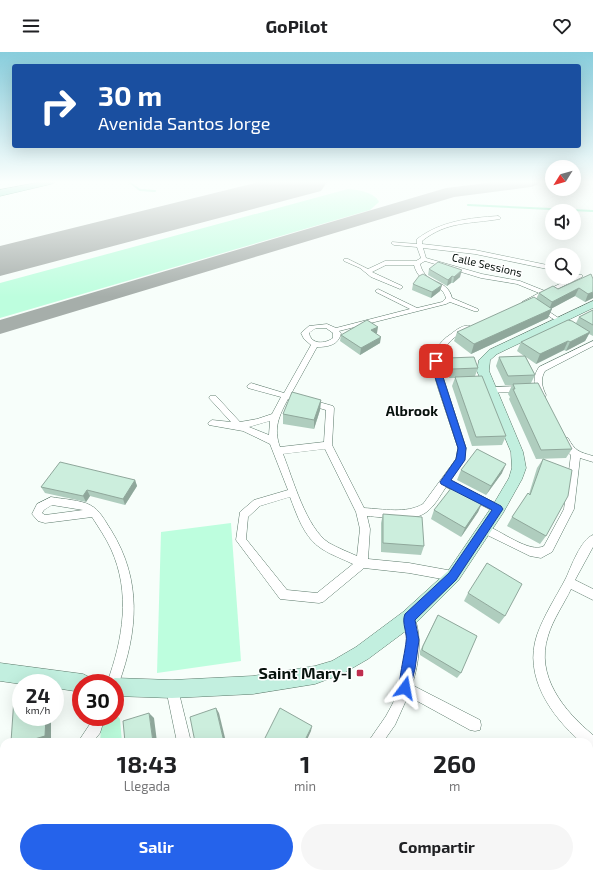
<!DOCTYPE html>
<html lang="es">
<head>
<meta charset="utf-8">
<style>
  :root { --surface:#fff; --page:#f6f6f6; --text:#202124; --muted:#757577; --accent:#2563eb }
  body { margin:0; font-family:"Exo 2",sans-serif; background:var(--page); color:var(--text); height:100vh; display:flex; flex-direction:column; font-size:15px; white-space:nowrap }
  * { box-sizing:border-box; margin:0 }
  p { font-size:13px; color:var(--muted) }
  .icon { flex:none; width:22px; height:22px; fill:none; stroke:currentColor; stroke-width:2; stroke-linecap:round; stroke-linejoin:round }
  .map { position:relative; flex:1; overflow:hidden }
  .sheet { position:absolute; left:0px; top:686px; width:593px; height:140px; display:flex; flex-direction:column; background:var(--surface); border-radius:12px 12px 0 0; box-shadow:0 4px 16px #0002 }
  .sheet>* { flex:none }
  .hud { position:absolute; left:12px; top:12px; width:569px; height:84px; border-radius:4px; box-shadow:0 4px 16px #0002; background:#1a4fa0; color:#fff; overflow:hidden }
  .needle { width:26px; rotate:233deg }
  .buttons { position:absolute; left:545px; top:108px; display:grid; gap:8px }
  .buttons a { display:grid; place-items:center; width:36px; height:36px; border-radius:50%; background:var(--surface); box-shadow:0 4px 16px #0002; font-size:20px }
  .speed { position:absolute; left:12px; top:622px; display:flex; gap:8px; font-size:20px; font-weight:700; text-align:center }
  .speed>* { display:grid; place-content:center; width:52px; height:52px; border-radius:50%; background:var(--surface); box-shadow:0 4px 16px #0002; line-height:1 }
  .speed small { font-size:10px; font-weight:400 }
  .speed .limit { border:6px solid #d22; background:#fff; color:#111 }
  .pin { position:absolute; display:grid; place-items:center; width:34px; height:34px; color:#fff; margin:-17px; border-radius:8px; box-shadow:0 2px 6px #0006 }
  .me { position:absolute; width:44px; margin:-22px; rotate:13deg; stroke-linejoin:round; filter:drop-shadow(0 0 3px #0008) }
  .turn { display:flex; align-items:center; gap:14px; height:84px; padding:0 20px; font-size:18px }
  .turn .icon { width:52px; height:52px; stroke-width:2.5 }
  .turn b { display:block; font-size:28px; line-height:34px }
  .eta { display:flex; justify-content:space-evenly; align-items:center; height:68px; text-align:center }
  .eta b { font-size:24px; font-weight:700; line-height:28px }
  .action { display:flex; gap:8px; margin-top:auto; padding:8px 20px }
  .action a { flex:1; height:46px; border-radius:24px; background:var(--accent); color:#fff; font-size:16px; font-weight:700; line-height:46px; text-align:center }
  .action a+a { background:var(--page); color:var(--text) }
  header { display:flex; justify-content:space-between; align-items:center; height:52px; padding:0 20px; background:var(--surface); font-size:18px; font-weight:700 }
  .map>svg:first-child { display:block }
</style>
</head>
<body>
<header><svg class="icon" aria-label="menu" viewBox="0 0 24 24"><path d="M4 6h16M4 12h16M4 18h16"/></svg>GoPilot<svg class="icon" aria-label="heart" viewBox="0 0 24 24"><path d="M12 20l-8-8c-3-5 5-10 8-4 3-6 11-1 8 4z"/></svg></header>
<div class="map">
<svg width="593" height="826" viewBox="0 0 593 826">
  <rect width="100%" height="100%" fill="#f7fefa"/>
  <g fill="#bdfede">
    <path d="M348 137C359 138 374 140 379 150L370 158 0 266V231Z"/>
    <polygon points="231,471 241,609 157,621 161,480"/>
    <polygon points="115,661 120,667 122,690 100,690 102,665 115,665"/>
    <polygon points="589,793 593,796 593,826 524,826 527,822 589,822"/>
    <polygon points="94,822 156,822 159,826 93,826"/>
  </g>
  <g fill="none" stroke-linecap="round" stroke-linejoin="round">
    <g stroke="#98f3c9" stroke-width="2">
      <polyline points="129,130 140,138 155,139"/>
      <polyline points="468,153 593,159"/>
    </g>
    <polygon fill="#a6aeaa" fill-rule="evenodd" points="495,130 539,130 537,133 531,135 454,145 0,282 0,268 446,136"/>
    <polygon fill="#a6aeaa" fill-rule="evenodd" points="259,130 327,130 321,139 0,224 0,194"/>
    <g stroke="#5c7a6b" stroke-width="1">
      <g id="minor">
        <path d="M498 164 501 166 500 167C470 172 447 169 422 189V192L475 198 552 214V218L475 202 423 196 426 206 482 222 520 229 545 239 578 223H582V225L524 253 522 252V250L539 241 517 232 481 226 425 209 420 212C426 235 447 225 452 246L478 257V259H474L450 250 446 252 339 279 341 281C339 293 328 295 317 295L291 342 333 354 334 356 332 393 364 456C383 457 406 462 423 452L456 407 458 396C453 381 448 366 443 351 435 326 423 300 451 282 456 278 464 272 470 274V276C450 287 440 294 441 319L466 396 464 408 450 428 501 454 503 457 501 460 498 461 495 460 446 435C441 442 436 452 429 458 414 472 385 465 367 464L370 477 368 507 409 511 453 519 457 521 458 524 457 527 453 529 409 521 364 516 323 550 319 551 280 547 236 488 240 460 254 448 288 438 270 392 243 379 209 373 208 371 212 368 231 370 209 346 210 344H216L240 370 257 367 272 362 281 345 248 336 247 334 251 331 284 341 311 293 304 287 301 281 309 274 327 272 336 276 410 257 376 240 375 239 378 237 417 256 442 250 446 246C441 228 420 236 414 213H386L372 220 402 234V236L400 237 371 225 360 216 344 209V207H348L368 217 385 209H416L421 206 417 195 394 193 391 191 392 190 417 192V187C441 169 469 166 498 164ZM316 276H326L333 281V286C325 292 311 293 309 281ZM288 347 326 358 324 390 280 395C273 376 279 364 288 347ZM270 369 269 383 249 375ZM325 397 356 460 360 477 357 504C348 500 338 496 329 491 306 476 293 427 283 402ZM290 445C297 463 304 486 322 497 331 503 343 507 353 512L317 541 287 538 246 487 248 465 260 454Z"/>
        <polygon points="540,254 542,255 569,273 566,275 564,274 538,257 537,256"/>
        <path d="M593 289V294L545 319C540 327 542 335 546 343L545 345H539C534 334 532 325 539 315Z"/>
        <polygon points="522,334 525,335 526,337 525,339 491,341 487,338 491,335"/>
        <path d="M565 385 568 386C575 399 579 400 593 404V410L580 406 574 457 552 500 541 506 530 504 481 480 480 477 481 474 485 473C500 478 530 502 544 494L564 457 571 403 565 398 561 388Z"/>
        <path d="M51 445C62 447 81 448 90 453 100 458 105 469 111 478 142 528 138 578 119 631L117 635 115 636V631H107C123 587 131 541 111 497 106 486 99 476 92 465L45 471 38 469 32 462 37 452ZM52 453 83 458 45 463 42 461 44 458Z"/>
        <path d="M593 483V495L575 528 593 537V548L571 537C564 552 553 567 548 584 535 624 564 659 593 683V699L589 697V690H581C551 664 523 624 537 583 544 563 556 545 566 526 571 515 581 487 593 483Z"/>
        <path d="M409 561 413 562C423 584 419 611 412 633L480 668 481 673 480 678 475 679 470 678 408 644 395 673 383 690H368L386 664 393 651 401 628 407 600V587L403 566 405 562Z"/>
        <polygon points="172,631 176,633 178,637 191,690 177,690 166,637 168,633"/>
        <polygon points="93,665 105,665 100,681 93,690 78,690 90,672"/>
        <polygon points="4,714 4,728 0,729 0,715"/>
        <polygon points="593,758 593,772 589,774 589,760"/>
        <polygon points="0,812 4,812 4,822 10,822 9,824 0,826"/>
        <polygon points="19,822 83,822 84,824 83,826 21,826"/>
        <polygon points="261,822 277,822 276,826 260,826"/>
        <polygon points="473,822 494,822 492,826 471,826"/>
      </g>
    </g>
    <g stroke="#5c7a6b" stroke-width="1">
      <g id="secondary">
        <polygon points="593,249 593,256 497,302 490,308 489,319 523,400 526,416 522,427 503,461 458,529 415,572 368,607 342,622 315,632 253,642 172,646 115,644 115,631 108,631 109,629 115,626 172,628 253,624 315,614 332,609 356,595 403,560 448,519 493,453 509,426 512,416 511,400 477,319 479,308 489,298"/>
        <polygon points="0,611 83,622 89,625 92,631 81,631 81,640 55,636 55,631 21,632 0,629"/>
      </g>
    </g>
    <g stroke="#248a65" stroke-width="1">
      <polygon id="primary" points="41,130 55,130 51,132 0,144 0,138"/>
    </g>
    <use href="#minor" fill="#fff" fill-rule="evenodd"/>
    <use href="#secondary" fill="#c2efdf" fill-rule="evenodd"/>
    <use href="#primary" fill="#85e0bf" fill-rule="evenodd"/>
  </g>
  <g fill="#afcdbe">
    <polygon points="429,217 460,225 453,231 451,231 447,234 428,223"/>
    <polygon points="591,222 593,246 585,250 575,244 552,256 548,266 471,302 454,289 457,280 536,247 539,241 558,237"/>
    <polygon points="413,232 442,233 440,239 431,246 412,238"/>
    <polygon points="593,258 593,284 589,282 585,289 566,299 564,298 536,312 526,305 535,323 531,331 572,397 566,406 536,407 509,347 510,345 508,342 512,333 505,333 496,314 499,305 524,304 517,299 521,290 576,271 579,265"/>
    <polygon points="377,281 376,282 380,291 360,303 340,289 341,283"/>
    <polygon points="448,306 478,316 475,324 506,384 502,393 472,394 452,334 455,326 449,326 446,316"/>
    <polygon points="321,348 320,358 314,377 283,372 283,362"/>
    <polygon points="543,407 546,484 540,492 507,474 512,465 529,442 537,416"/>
    <polygon points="461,418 502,421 486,443 457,428"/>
    <polygon points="135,428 137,434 125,453 90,444 86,450 45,441 41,435"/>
    <polygon points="482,451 478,460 461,485 431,467 434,458"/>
    <polygon points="383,462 424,494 421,503 381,500 381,471"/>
    <polygon points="468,541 505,564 499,572 464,549"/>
    <polygon points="438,563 461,621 457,626 420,603 420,599"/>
    <polygon points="330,822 364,822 360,826 332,826"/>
  </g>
  <g fill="#8fa79b">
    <polygon points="462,218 460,225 453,231 454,225"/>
    <polygon points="452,224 451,231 447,234 448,228"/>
    <polygon points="442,233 440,239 431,246 432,240"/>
    <polygon points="579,236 575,244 549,258 552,250"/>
    <polygon points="593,240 593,246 585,250 588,242"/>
    <polygon points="552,257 548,266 471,302 474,292"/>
    <polygon points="378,275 377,281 370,285 371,278"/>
    <polygon points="590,280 585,289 566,299 570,290"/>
    <polygon points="381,285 380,291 360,303 361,296"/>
    <polygon points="568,289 564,298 536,312 540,302"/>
    <polygon points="321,348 320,358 314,377 314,368"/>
    <polygon points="506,412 502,421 486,443 491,434"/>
    <polygon points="135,428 137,434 125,453 123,447"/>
    <polygon points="87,438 90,444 86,450 83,444"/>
    <polygon points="482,451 478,460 461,485 465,476"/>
    <polygon points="216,656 219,661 226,690 224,690"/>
    <polygon points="149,661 154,666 157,690 153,690"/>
    <polygon points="46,665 51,665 51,687 41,690 24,690"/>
    <polygon points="312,674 311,679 306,690 304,690"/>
    <polygon points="241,822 244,822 242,826 240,826"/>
  </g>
  <g fill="#ced" stroke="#8fa79b">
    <polygon points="438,210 462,218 454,225 452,224 448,228 429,217"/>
    <polygon points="423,222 442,233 432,240 413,232 419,224"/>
    <polygon points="591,222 593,227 593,240 588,242 579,236 552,250 539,241 553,234 558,237"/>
    <polygon points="534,245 552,257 474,292 457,280"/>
    <polygon points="593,258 593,273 579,265"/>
    <polygon points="367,268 378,275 371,278 381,285 361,296 341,283"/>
    <polygon points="568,268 572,269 590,280 570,290 568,289 540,302 521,290"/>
    <polygon points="525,304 535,323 508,324 499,305"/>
    <polygon points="474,305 478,316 452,317 448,306"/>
    <polygon points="482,324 506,384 476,385 455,325"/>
    <polygon points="538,331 572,397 541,398 513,337 515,337 513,332"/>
    <polygon points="292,340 321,348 314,368 283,362"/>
    <polygon points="477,397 506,412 491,434 461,418"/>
    <polygon points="543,407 572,418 568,444 546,484 512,465 528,441 530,443"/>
    <polygon points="60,410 135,428 123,447 87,438 83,444 41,435"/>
    <polygon points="452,435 482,451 465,476 434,458"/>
    <polygon points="383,462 422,465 424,494 383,491"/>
    <polygon points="487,511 522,532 505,564 468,541"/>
    <polygon points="438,563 477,584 461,621 422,598 423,594"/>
    <polygon points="21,644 21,665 46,665 45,684 24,690 11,690 14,646"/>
    <polygon points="216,656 224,690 195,690 190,665"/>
    <polygon points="280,656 312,674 304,690 263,690"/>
    <polygon points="149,661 153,690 125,690 123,669"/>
    <polygon points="187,822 241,822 240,826 190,826 186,824"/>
    <polygon points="331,822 364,822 360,826 334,826"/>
  </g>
  <linearGradient id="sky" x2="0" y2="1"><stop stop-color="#88cddc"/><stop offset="0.53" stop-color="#fbfffd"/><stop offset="1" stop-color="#fbfffd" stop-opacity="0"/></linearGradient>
  <rect width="593" height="245" fill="url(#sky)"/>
  <path fill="#2563eb" stroke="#184099" d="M436 307 440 309 441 319 466 396 465 408 451 428 501 454 503 457 456 528 415 568 419 588 415 617 409 640 405 642 400 640C397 633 405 601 406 590 408 581 401 571 405 562L449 521 492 458 441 432 440 430 456 407 458 396 433 319 432 309Z"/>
  <rect fill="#bf2e4e" stroke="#fff" stroke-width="1.5" x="356" y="617" width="8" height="8" rx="2"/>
  <g text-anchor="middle" stroke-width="3" stroke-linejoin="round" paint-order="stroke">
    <g font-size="11" fill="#07120d" stroke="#fff">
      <text transform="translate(487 213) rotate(13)" y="4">Calle Sessions</text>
    </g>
    <g font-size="14" font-weight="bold" fill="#07120d" stroke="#fff">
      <text x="412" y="364">Albrook</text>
    </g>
    <g font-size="16" font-weight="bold" fill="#07120d" stroke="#fff" text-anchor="end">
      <text x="352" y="627">Saint Mary-I</text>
    </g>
  </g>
</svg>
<div class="buttons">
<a><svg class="needle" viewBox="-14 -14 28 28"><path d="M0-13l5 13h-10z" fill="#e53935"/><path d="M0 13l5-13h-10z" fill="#757577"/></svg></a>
<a><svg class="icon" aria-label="sound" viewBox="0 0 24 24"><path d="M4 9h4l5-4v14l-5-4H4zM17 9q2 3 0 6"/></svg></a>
<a><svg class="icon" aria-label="search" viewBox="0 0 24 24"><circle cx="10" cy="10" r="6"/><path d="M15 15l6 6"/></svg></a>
</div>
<div class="speed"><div>24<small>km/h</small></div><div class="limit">30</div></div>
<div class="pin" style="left:436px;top:309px;background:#d93025"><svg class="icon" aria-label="arrive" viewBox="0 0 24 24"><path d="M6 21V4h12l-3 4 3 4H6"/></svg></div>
<svg class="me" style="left:405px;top:636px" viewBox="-20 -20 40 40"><path d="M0-17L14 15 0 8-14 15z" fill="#2563eb" stroke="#fff" stroke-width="4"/></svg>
<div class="hud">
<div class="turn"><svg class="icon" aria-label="right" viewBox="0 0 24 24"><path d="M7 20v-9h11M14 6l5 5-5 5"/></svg><div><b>30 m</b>Avenida Santos Jorge</div></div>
</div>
<section class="sheet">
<div class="eta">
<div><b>18:43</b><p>Llegada</p></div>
<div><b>1</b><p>min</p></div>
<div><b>260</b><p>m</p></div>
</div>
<div class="action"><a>Salir</a><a>Compartir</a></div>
</section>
</div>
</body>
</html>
